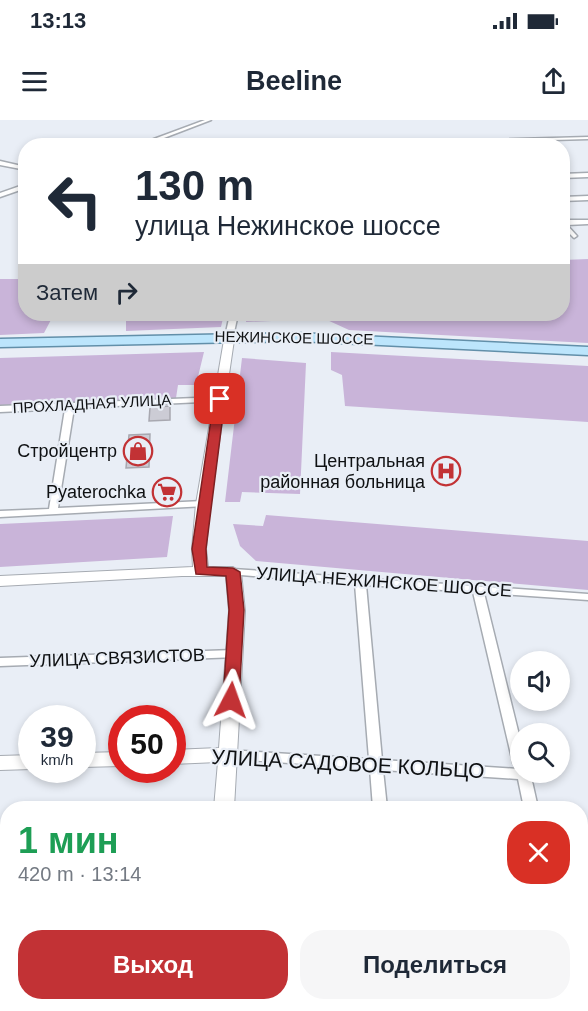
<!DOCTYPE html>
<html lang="ru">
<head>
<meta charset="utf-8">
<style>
  :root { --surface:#fff; --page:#f6f6f7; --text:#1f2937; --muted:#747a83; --accent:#c23235 }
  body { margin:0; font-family:Helvetica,sans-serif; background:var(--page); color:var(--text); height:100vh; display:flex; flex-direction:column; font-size:22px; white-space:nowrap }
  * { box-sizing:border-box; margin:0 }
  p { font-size:20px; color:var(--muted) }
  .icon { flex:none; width:33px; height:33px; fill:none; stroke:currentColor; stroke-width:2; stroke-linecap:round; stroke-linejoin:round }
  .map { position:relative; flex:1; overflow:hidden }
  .drawer { position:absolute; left:0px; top:681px; width:588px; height:210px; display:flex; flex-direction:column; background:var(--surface); border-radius:24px 24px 0 0; box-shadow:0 3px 9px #0003 }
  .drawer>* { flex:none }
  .banner { position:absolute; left:18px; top:18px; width:552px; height:183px; border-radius:24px; box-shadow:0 3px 9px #0003; background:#fff; color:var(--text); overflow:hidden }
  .tools { position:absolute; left:510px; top:531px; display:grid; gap:12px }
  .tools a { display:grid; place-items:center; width:60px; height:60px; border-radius:50%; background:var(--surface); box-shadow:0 3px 9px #0003; font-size:30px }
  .speed { position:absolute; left:18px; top:585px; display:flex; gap:12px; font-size:30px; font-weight:700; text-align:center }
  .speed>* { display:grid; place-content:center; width:78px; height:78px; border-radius:50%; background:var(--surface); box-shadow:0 3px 9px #0003; line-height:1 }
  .speed small { font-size:15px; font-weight:400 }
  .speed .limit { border:9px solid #d22; background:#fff; color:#111 }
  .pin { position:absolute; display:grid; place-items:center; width:51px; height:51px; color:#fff; margin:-26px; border-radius:12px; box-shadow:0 3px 9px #0006 }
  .me { position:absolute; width:66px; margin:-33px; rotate:4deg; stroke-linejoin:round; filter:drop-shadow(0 0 4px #0008) }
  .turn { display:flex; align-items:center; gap:21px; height:126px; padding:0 18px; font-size:27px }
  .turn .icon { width:78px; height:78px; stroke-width:2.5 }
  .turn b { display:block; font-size:42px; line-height:51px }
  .then { display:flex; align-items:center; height:57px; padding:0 18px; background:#0003; gap:12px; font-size:22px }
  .round { display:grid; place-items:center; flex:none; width:63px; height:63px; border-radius:24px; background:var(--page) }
  .head { display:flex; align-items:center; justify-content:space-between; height:102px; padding:0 18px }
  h1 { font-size:36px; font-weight:700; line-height:45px; color:#1e9e55 }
  .primary-button { display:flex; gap:12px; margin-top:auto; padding:12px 18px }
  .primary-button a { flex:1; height:69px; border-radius:24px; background:var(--accent); color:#fff; font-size:24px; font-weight:700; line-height:69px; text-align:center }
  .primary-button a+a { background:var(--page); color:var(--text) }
  .status { display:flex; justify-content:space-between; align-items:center; height:42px; padding:0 30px; background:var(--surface); direction:ltr }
  .status svg { height:16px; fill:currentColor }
  header { display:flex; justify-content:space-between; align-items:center; height:78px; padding:0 18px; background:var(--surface); font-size:27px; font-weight:700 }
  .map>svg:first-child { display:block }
</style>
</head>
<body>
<div class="status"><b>13:13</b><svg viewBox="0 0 49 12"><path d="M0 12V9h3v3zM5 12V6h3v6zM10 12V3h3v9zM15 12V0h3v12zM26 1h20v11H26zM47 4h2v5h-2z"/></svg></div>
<header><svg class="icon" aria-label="menu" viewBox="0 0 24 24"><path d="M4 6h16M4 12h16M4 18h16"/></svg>Beeline<svg class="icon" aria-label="share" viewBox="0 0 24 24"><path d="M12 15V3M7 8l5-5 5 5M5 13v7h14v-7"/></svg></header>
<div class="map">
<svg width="588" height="891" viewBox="0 0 588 891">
  <rect width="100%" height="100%" fill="#e9eef6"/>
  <g fill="#c9b4d9">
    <polygon points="588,139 588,223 349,210 314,194 562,194 563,140"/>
    <polygon points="0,159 25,159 26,194 224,194 221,207 126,211 126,195 53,196 44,213 0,215"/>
    <polygon points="247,194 307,194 295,200 246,202"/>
    <polygon points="204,232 196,265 178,265 176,278 0,286 0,238"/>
    <polygon points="331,232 588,246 588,302 345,286 342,255 331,250"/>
    <polygon points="242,238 306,243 300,374 242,372 240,382 225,382"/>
    <polygon points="266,395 588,421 588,470 256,441 240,426 233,404 263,406"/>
    <polygon points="173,396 167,437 0,447 0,404"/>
  </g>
  <g fill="#ccccd5" stroke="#a8a8b0" stroke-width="1.5">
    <polygon points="170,286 170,300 149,301 150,287"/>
    <polygon points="150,314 149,347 126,348 129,315"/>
  </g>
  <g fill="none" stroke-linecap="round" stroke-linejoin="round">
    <g stroke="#a6abb2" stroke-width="3">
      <g id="street">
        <polygon points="205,0 211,0 143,26 135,26"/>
        <polygon points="588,17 588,19 345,26 263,26"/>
        <polygon points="0,41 26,47 26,50 0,45"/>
        <polygon points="588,53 588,57 562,58 562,54"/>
        <polygon points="26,64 26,68 0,77 0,73"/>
        <polygon points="588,76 588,80 562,81 562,77"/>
        <polygon points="562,100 588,100 588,104 567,105 577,116 574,118 562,106"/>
        <polygon points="230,194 238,194 233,217 229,219 225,217"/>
        <polygon points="220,277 224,279 223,281 74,288 58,388 203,381 206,382 208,384 206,386 0,397 0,391 49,389 65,289 0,292 0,286"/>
        <polygon points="233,449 588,474 588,480 484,473 520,619 520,648 515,646 513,643 473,472 366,465 382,640 518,649 520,648 520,652 530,652 538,688 524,688 518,659 383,650 387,688 373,688 370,649 222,638 221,635 222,632 227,630 369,639 355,464 229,454 228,452"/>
        <polygon points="234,530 238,531 240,534 238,537 0,546 0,538"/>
        <rect x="0" y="751" width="8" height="12"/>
        <polygon points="580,877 584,879 588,891 572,891 570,884 580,884"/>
        <polygon points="18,884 34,884 33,891 17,891"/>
        <polygon points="391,884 407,884 408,891 392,891"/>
      </g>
    </g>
    <g stroke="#a6abb2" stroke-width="2">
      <g id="secondary">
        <polygon points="229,217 234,220 210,384 206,429 208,447 233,447 241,452 245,491 234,688 214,688 218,642 172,644 172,630 219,628 229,491 226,456 182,456 0,466 0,456 193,447 192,429 196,384 224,220"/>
        <polygon points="122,632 122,646 82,647 82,633"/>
        <polygon points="32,635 32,649 0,650 0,636"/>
        <polygon points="201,884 224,884 225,891 201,891"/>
      </g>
    </g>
    <g stroke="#628fa9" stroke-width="3">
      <polygon id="primary" points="298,213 588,227 588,235 298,221 0,227 0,219"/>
    </g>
    <use href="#street" fill="#fff" fill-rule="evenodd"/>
    <use href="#secondary" fill="#fff" fill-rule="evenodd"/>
    <use href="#primary" fill="#bce5fc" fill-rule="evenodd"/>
  </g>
  <polygon fill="#c23235" stroke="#7e2022" stroke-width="1.5" points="220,276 225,279 206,429 207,447 233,448 240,452 244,490 239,580 231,586 223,580 229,490 226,456 196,454 192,429 214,279"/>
  <defs>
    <g id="shop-ring" transform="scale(1.5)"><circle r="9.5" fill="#e9eef6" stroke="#c23235" stroke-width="1.5"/><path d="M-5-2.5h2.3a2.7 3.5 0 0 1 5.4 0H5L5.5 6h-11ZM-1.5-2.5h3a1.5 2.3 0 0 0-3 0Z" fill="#c23235"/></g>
    <g id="hospital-ring" transform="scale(1.5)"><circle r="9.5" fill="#e9eef6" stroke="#c23235" stroke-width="1.5"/><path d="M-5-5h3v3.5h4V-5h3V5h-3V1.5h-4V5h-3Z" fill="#c23235"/></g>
    <g id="supermarket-ring" transform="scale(1.5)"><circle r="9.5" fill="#e9eef6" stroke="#c23235" stroke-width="1.5"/><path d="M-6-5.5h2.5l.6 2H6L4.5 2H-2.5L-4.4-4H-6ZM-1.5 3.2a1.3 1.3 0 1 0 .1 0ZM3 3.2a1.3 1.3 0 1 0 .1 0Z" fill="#c23235"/></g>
  </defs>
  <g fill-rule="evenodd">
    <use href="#shop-ring" x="138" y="331"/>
    <use href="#hospital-ring" x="446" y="351"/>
    <use href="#supermarket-ring" x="167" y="372"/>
  </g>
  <g text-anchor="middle" stroke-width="4.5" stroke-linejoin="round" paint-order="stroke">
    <g font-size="15" fill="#0f1113" stroke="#e9eef6">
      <text transform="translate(294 218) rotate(1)" y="5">НЕЖИНСКОЕ ШОССЕ</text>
      <text transform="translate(92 284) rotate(-3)" y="5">ПРОХЛАДНАЯ УЛИЦА</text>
    </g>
    <g font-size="18" fill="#0f1113" stroke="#e9eef6" text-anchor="end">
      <text x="117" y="337">Стройцентр</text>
      <text x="425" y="347">Центральная<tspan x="425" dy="21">районная больница</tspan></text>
      <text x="146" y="378">Pyaterochka</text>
    </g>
    <g font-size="18" fill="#0f1113" stroke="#e9eef6">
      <text transform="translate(384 462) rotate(4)" y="6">УЛИЦА НЕЖИНСКОЕ ШОССЕ</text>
      <text transform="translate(117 538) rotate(-2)" y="6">УЛИЦА СВЯЗИСТОВ</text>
    </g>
    <g font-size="21" fill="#0f1113" stroke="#e9eef6">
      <text transform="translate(348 644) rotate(3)" y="7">УЛИЦА САДОВОЕ КОЛЬЦО</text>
    </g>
  </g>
</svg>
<div class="tools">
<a><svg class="icon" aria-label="sound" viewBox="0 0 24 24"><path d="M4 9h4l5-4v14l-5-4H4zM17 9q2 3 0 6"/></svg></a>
<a><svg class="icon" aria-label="search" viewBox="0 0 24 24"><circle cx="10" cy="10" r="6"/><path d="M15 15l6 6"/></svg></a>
</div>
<div class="speed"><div>39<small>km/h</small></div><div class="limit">50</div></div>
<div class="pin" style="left:220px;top:279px;background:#d93025"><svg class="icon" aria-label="arrive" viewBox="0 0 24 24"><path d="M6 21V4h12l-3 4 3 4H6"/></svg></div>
<svg class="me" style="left:231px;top:580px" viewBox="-20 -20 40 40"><path d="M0-17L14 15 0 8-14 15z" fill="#c23235" stroke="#fff" stroke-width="4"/></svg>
<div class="banner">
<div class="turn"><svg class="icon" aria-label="left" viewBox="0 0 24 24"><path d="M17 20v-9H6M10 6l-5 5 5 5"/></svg><div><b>130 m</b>улица Нежинское шоссе</div></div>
<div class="then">Затем<svg class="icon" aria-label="right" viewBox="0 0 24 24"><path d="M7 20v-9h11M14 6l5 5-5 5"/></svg></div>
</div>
<section class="drawer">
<div class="head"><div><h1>1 мин</h1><p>420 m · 13:14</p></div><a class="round" style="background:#d93025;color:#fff"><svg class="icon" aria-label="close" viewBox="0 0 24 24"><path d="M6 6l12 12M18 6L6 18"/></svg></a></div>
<div class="primary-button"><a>Выход</a><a>Поделиться</a></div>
</section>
</div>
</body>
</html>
